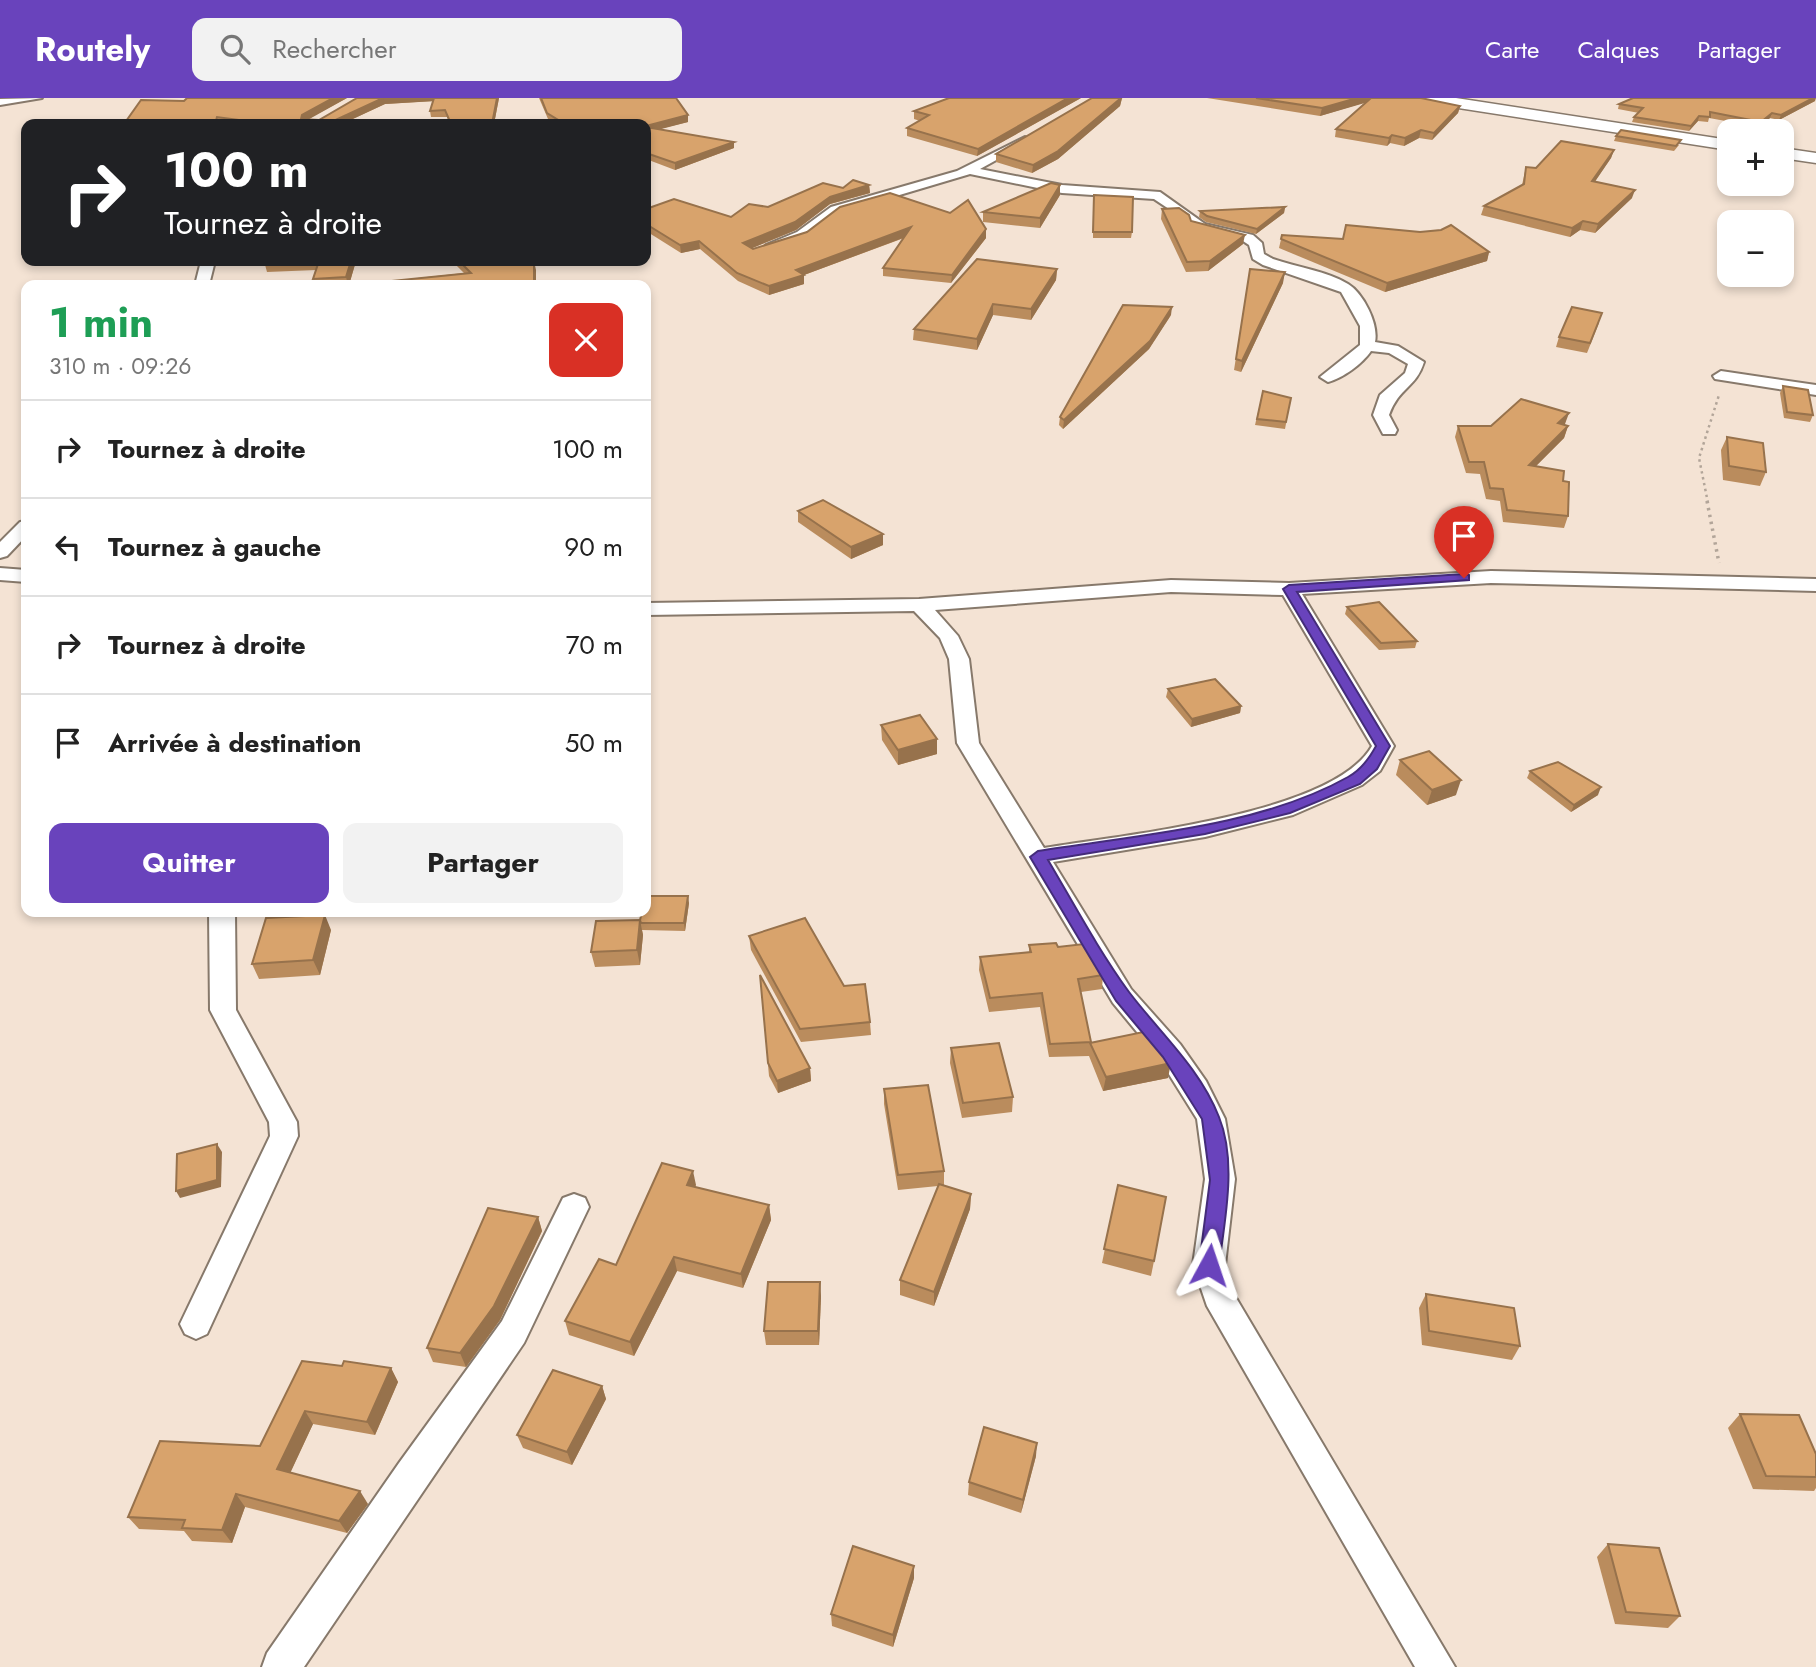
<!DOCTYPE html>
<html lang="fr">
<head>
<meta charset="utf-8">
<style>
  :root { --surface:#fff; --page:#f2f2f2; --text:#222; --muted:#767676; --line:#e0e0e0; --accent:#6943bc }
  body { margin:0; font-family:Jost,sans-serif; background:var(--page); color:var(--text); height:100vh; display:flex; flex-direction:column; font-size:26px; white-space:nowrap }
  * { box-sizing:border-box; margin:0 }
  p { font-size:23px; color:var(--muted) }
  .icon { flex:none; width:38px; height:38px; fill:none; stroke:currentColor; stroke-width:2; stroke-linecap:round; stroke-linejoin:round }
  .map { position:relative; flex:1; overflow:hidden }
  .side { position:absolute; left:21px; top:182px; width:630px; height:637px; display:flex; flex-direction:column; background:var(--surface); border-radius:14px; box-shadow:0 4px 10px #0003 }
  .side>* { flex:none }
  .banner { position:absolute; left:21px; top:21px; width:630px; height:147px; border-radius:14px; box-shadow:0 4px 10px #0003; background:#202124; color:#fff; overflow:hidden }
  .tools { position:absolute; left:1717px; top:21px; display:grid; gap:14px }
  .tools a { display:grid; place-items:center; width:77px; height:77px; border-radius:14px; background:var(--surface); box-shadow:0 4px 10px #0003; font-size:35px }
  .pin { position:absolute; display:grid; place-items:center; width:60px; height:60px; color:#fff; margin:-72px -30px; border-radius:50% 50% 50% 0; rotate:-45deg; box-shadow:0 0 7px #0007 }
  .pin .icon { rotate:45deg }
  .me { position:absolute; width:77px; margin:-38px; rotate:5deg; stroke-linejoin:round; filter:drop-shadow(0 0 5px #0008) }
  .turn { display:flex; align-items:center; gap:24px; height:147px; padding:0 28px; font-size:32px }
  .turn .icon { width:91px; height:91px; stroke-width:2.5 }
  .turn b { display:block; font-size:49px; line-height:60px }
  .round { display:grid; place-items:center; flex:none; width:74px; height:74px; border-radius:14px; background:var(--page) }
  .head { display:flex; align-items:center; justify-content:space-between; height:119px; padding:0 28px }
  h1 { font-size:42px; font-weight:700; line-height:52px; color:#1e9e55 }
  .action { display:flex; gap:14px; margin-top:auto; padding:14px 28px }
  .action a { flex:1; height:80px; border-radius:14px; background:var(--accent); color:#fff; font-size:28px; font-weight:700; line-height:80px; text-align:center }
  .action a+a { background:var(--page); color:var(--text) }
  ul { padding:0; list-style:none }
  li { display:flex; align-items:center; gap:21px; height:98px; padding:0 28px; border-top:2px solid var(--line) }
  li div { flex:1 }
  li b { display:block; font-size:26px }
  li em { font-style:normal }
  header { display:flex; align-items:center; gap:42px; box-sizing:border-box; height:98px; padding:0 35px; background:var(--accent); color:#fff }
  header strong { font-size:33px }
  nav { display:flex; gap:38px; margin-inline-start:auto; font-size:24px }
  .search { width:490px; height:63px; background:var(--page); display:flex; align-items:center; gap:18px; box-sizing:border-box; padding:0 24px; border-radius:14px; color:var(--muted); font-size:26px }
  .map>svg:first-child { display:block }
</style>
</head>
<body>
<header>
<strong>Routely</strong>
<div class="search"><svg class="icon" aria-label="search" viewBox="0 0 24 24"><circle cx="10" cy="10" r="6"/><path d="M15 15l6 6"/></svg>Rechercher</div>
<nav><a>Carte</a><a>Calques</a><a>Partager</a></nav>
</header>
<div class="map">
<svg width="1816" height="1569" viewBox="0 0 1816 1569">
  <rect width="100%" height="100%" fill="#f4e3d4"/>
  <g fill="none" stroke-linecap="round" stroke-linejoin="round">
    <g stroke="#87796b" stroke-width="4">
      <g id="street">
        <polygon points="42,0 0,7 0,1"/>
        <path d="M1025 39 1031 42 1029 44 980 71 1062 87 1160 94 1205 126 1253 137 1262 145 1264 156 1273 161C1296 169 1327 173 1348 186 1363 195 1379 226 1375 244L1398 248 1424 264C1416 290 1399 289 1389 317L1397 332 1395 336H1383L1373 317 1380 297 1405 275 1408 266 1389 255 1371 253C1362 266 1343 280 1328 284L1320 279 1360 247V228L1341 194 1263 167 1253 161 1249 147 1243 143 1190 130V125L1154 101 1062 95 970 76 839 115 807 140 773 151 766 147 797 134 831 109 957 73Z"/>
        <polygon points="201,163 215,163 209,187 195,187"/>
        <polygon points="1721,273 1816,287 1816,297 1715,281 1713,278"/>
        <polygon points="26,423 26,438 7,458 0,460 0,444 20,424"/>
        <polygon points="0,470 26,472 26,484 0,482"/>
        <path d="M1491 473 1816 481V493L1491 485 1302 496 1394 648 1380 673 1362 687 1293 717 1205 739 1053 764 1131 891 1180 946 1206 983 1225 1021 1235 1081 1225 1167 1232 1193 1455 1569H1415L1207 1208 1193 1167 1205 1081 1197 1021 1160 962 1113 905 957 645 949 561 940 540 914 513 646 517V505L919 501 1171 482 1289 485ZM1171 494 1283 497 1372 648C1333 717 1121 737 1044 750L979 645 969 561 958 538 935 512Z"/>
        <polygon points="209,814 235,814 236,912 297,1024 298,1038 207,1236 196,1241 185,1236 180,1226 270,1038 269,1024 210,912"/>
        <polygon points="574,1096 585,1100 589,1109 524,1245 304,1569 262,1569 267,1555 399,1365 502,1223 563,1100"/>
      </g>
    </g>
    <g stroke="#87796b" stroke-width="3">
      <g id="secondary">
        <polygon points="1418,0 1456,0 1729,42 1729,52 1426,5"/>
        <polygon points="1782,50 1816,55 1816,65 1782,60"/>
      </g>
    </g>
    <polyline stroke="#b2a599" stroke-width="2.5" stroke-dasharray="2.5 3.5" stroke-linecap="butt" points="1708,405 1699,360 1719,297"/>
    <polyline stroke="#b2a599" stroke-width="3.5" stroke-dasharray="2.5 4.5" stroke-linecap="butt" points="1707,403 1719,465"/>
    <use href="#street" fill="#fff" fill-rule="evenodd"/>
    <use href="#secondary" fill="#fff" fill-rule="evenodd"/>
  </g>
  <g fill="#ba8c5d">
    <polygon points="347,0 308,21 319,22 357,0 499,0 494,26 450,26 447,19 431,19 430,13 433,3 385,6 342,26 227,26 219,25 219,26 124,26 184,3"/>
    <polygon points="539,0 676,0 688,24 659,31 734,50 675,72 646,61 646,26 556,26 548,21"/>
    <polygon points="949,0 1081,0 977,58 907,38 907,30 920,23 914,21 914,13"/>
    <polygon points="1092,0 1122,0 1120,8 1058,61 1032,75 996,64 996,56"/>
    <polygon points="1207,0 1421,0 1460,8 1458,15 1432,42 1419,40 1404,48 1390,45 1387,48 1335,39 1336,31 1366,4 1320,18"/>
    <polygon points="1815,3 1779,22 1770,20 1759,29 1709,20 1708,24 1698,23 1689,33 1632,24 1634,19 1639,15 1618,11 1619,6"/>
    <polygon points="1616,38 1679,47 1674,53 1614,43"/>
    <polygon points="1614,52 1611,60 1595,83 1632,100 1595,135 1580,132 1570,139 1481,117 1484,108 1522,87 1526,69 1536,70"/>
    <polygon points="869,87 870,95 830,106 796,132 752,150 753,151 986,131 986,140 951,185 883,178 883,170 904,140 804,177 804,186 769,197 738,183 700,151 681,155 646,133 646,111 731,119 843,90"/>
    <polygon points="1060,97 1040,130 983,124 983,114"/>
    <polygon points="1093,103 1132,134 1131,140 1093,140"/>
    <polygon points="1285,109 1284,115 1256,136 1206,124 1199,119 1200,113"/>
    <polygon points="1162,111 1191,123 1243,146 1208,173 1186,174 1161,121"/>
    <polygon points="1282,137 1489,154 1487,163 1385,194 1279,150"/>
    <polygon points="264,163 356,163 349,187 315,187 313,181 316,172 267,174"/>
    <polygon points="452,163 511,163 513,165 536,172 536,187 352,187 464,175"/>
    <polygon points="1057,171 1056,182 1031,222 993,217 977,252 913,242 914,231"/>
    <polygon points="1250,171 1283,185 1241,274 1234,272"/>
    <polygon points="1171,217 1149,251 1063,331 1059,327 1060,319"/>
    <polygon points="1599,225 1587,255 1556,249 1559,239"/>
    <polygon points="1783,288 1813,317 1810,324 1784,320 1780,295"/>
    <polygon points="1263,293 1291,300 1285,331 1255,327"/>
    <polygon points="1565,326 1564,327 1568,328 1564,340 1536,368 1563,383 1568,418 1564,430 1503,424 1500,403 1486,401 1480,376 1466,375 1455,339 1458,328 1491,328"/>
    <polygon points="1727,339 1766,374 1760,388 1723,382 1721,352"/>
    <polygon points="798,413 883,436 883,447 851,461 798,424"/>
    <polygon points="1347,509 1417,543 1415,550 1379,552 1345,516"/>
    <polygon points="1168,591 1241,608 1240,615 1191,629 1166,599"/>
    <polygon points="881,627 937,656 898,667 882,642"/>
    <polygon points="1400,662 1456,697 1427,707 1396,677"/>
    <polygon points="1530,673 1598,697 1571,714 1527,680"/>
    <polygon points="689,805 685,833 642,832 643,837 640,867 595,869 591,854 640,822"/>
    <polygon points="331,832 320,877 259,881 252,866"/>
    <polygon points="749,838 844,888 870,924 871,937 801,944 751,852"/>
    <polygon points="1029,847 1058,849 1103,877 1102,891 1081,894 1091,945 1168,980 1103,993 1089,958 1049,959 1040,909 989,914 979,872 980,859 1029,854"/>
    <polygon points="760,877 810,970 811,983 778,995 769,978"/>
    <polygon points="951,950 1013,999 1012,1014 962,1020 950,965"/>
    <polygon points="884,991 944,1073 944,1087 942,1087 971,1096 970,1111 934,1208 900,1197 900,1182 938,1088 898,1092 884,1006"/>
    <polygon points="696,1087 695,1089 769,1107 771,1122 743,1190 677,1173 634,1258 569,1237 565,1223 616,1167"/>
    <polygon points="1118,1087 1154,1163 1151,1178 1102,1165"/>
    <polygon points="538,1119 542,1133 500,1222 466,1269 433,1264 427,1250"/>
    <polygon points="1426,1196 1520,1248 1512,1262 1422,1247 1419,1210"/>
    <polygon points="821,1198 819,1247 766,1247 764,1233"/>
    <polygon points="342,1268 391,1270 398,1284 375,1337 313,1326 290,1375 368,1406 347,1435 245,1409 232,1445 192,1443 184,1433 139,1431 128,1419 260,1348"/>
    <polygon points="602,1288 606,1301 572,1367 523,1350 517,1337"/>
    <polygon points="1740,1316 1816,1356 1816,1390 1814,1393 1753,1391 1728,1330"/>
    <polygon points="1036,1358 1021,1415 968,1397 969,1384"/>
    <polygon points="1608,1446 1680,1518 1668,1530 1615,1526 1597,1459"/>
    <polygon points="914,1480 893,1549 832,1528 831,1516"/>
  </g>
  <g fill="#97724c">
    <polygon points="333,0 347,0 304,24 301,21 302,17"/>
    <polygon points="383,0 435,0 436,3 385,6 342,26 327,26"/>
    <polygon points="497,0 499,0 494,26 492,26"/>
    <polygon points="1068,0 1081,0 977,58 978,51"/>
    <polygon points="1121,0 1122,0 1120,8 1058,61 1032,75 1033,67"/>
    <polygon points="1357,0 1376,0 1375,2 1320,18 1322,10"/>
    <polygon points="1813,0 1816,0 1815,3 1779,22 1781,17"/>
    <polygon points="1460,8 1458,15 1432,42 1434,35"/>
    <polygon points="1772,15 1770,20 1759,29 1761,24"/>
    <polygon points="688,17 688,24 646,35 646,28"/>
    <polygon points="1699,18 1698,23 1689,33 1691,28"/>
    <polygon points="1421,32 1419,40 1404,48 1405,40"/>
    <polygon points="1392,37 1390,45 1387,48 1389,40"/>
    <polygon points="734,44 734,50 675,72 675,65"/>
    <polygon points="1614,52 1611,60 1590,91 1592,83"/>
    <polygon points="869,87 870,95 830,106 796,132 743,154 743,145 830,99"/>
    <polygon points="1060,87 1060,97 1040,130 1040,120"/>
    <polygon points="1635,92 1632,100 1595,135 1598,126"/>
    <polygon points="1285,109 1284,115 1256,136 1257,131"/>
    <polygon points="1583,123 1580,132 1570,139 1572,130"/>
    <polygon points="911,129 911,137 804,177 804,186 769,197 769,188 796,172"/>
    <polygon points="986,131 986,140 951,185 952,177"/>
    <polygon points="1245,137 1243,146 1208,173 1210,163"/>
    <polygon points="699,143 700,151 681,155 680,147"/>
    <polygon points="1489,154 1487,163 1385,194 1387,185"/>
    <polygon points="351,163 356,163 349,187 348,187 346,179"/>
    <polygon points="534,163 536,172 536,187 534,187"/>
    <polygon points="1057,171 1056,182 1031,222 1031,211"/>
    <polygon points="1285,174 1283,185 1241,274 1242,263"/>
    <polygon points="993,206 993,217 977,252 977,241"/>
    <polygon points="1172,209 1171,217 1149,251 1063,331 1064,322"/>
    <polygon points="1569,315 1565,326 1554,336 1558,325"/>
    <polygon points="1568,328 1564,340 1526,378 1529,367"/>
    <polygon points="883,436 883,447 851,461 851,449"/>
    <polygon points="1241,608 1240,615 1191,629 1192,621"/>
    <polygon points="937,641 937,656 898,667 898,652"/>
    <polygon points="1461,682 1456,697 1427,707 1432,692"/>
    <polygon points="1601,689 1598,697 1571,714 1574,707"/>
    <polygon points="688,798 689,805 685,833 684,825"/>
    <polygon points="325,817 331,832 320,877 313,862"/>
    <polygon points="640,822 643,837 640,867 637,852"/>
    <polygon points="1171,965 1168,980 1103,993 1106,979"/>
    <polygon points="810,970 811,983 778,995 777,983"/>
    <polygon points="217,1046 222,1054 221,1089 180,1100 176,1093"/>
    <polygon points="693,1073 696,1087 690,1101 687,1087"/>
    <polygon points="971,1096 970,1111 934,1208 934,1194"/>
    <polygon points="769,1107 771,1122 743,1190 741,1176"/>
    <polygon points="538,1119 542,1133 500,1222 466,1269 460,1255"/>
    <polygon points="674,1159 677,1173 634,1258 630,1244"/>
    <polygon points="820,1184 821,1198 819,1247 818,1233"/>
    <polygon points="391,1270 398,1284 375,1337 367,1324"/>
    <polygon points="602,1288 606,1301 572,1367 567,1354"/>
    <polygon points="305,1313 313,1326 286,1384 277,1371"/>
    <polygon points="1037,1345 1036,1358 1021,1415 1023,1402"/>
    <polygon points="360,1393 368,1406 347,1435 339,1423"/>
    <polygon points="236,1396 245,1409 232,1445 222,1432"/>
    <polygon points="914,1468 914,1480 893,1549 893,1537"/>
  </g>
  <g fill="#d8a36c" stroke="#97724c" stroke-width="2">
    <polygon points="187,0 333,0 302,17 301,21 319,22 357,0 383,0 327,26 270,26 217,19 215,26 124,26 141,2 184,3"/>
    <polygon points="434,0 497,0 492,26 451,26 445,12 430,13"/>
    <polygon points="541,0 676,0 688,17 646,28 646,26 565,26 547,15"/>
    <polygon points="949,0 1068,0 978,51 907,30 929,17 914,13"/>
    <polygon points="1092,0 1121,0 1058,53 1033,67 996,56"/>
    <polygon points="1256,0 1357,0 1322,10"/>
    <polygon points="1371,0 1421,0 1460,8 1434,35 1421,32 1405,40 1392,37 1389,40 1336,31"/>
    <polygon points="1633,0 1813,0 1781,17 1772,15 1761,24 1710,14 1710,19 1699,18 1691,28 1634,19 1643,10 1619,6"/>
    <polygon points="646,29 734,44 675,65 646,55"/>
    <polygon points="1621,32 1681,42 1676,48 1616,38"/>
    <polygon points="1561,43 1614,52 1592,83 1635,92 1598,126 1583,123 1572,130 1484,108 1524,86 1526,69 1536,70"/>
    <polygon points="853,82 869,87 830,99 795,124 743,145 753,151 807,134 840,109 890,95 950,115 968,102 986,131 952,177 883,170 911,129 796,172 804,177 769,188 737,175 699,143 680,147 646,126 646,111 674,101 731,119 749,106 768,109 823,85 843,90"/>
    <polygon points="1051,85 1060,87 1040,120 983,114"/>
    <polygon points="1094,97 1133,99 1132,134 1093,134"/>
    <polygon points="1285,109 1257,131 1207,118 1200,113"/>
    <polygon points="1179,110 1189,117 1191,123 1245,137 1210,163 1187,164 1162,111"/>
    <polygon points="1346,127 1420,134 1441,132 1451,127 1489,154 1387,185 1281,141 1282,137 1343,141"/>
    <polygon points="977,161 1057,171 1031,211 993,206 977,241 914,231"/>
    <polygon points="319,163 351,163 346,179 313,181"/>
    <polygon points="459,163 511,163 513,165 534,163 534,187 352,187 471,175"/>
    <polygon points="1250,171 1285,174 1242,263 1236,261"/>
    <polygon points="1123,207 1172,209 1150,243 1064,322 1060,319"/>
    <polygon points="1572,209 1602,215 1590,245 1559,239"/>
    <polygon points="1783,288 1808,292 1813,317 1787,314"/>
    <polygon points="1263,293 1291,300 1286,324 1257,321"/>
    <polygon points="1521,301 1569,315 1558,325 1568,328 1529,367 1564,373 1563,383 1569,384 1568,418 1507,412 1503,391 1490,390 1484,364 1469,364 1458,328 1491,328"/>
    <polygon points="1727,339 1763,345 1766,374 1729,368"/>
    <polygon points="823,402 883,436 851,449 798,413"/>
    <polygon points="1379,504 1417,543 1381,545 1347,509"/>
    <polygon points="1215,581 1241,608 1192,621 1168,591"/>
    <polygon points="920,617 937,641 898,652 881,627"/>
    <polygon points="1429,653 1461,682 1432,692 1400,662"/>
    <polygon points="1558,664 1601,689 1574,707 1530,673"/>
    <polygon points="646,798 688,798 684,825 641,825 640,822 642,814 646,814"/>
    <polygon points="325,817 313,862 252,866 266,820"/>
    <polygon points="805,820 844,888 865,886 870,924 800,931 749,838"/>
    <polygon points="640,822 637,852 591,854 596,823"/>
    <polygon points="1056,845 1058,849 1084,846 1103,877 1078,881 1091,944 1050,946 1042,895 990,900 980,859 1031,854 1029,847"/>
    <polygon points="760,877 810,970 777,983 768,965"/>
    <polygon points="1148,933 1171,965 1106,979 1090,945"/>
    <polygon points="999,945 1013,999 963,1005 951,950"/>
    <polygon points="928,987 944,1073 898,1077 884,991"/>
    <polygon points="217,1046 217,1082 176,1093 177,1056"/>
    <polygon points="662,1065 693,1073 687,1087 769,1107 741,1176 674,1159 630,1244 565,1223 599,1161 616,1167"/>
    <polygon points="939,1086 971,1096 934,1194 900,1182"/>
    <polygon points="1118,1087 1166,1099 1154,1163 1104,1151"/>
    <polygon points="488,1110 538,1119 494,1208 460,1255 427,1250"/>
    <polygon points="768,1184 820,1184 818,1233 764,1233"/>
    <polygon points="1426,1196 1514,1210 1520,1248 1429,1233"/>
    <polygon points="302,1263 342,1268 344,1263 391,1270 367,1324 305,1313 277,1371 360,1393 339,1423 236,1396 222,1432 182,1430 185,1422 128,1419 160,1343 260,1348"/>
    <polygon points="553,1272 602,1288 567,1354 517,1337"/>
    <polygon points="1740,1316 1799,1317 1816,1356 1816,1379 1766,1378"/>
    <polygon points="984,1329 1037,1345 1023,1402 969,1384"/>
    <polygon points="1608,1446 1659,1450 1680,1518 1626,1514"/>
    <polygon points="853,1448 914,1468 893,1537 831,1516"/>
  </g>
  <path fill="#6943bc" stroke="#442c7a" stroke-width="2" d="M1464 476 1469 477V482L1297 494 1390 648 1377 671 1360 686 1290 715 1205 736 1048 762C1074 806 1099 853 1129 894 1160 935 1200 970 1219 1019 1237 1063 1225 1121 1219 1167L1216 1173 1209 1176 1202 1173 1199 1167 1210 1082 1202 1021 1163 959 1116 903 1030 759 1038 753C1137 737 1259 729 1348 679 1361 672 1369 661 1376 648L1283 491 1289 487Z"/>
</svg>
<div class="tools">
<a>+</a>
<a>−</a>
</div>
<div class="pin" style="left:1464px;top:480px;background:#d93025"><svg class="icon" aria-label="arrive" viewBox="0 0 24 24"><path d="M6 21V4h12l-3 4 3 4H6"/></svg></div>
<svg class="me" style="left:1209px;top:1167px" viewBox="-20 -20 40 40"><path d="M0-17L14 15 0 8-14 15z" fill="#6943bc" stroke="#fff" stroke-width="4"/></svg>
<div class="banner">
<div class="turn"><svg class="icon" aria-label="right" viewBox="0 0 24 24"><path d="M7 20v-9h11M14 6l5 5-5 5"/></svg><div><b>100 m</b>Tournez à droite</div></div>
</div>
<section class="side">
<div class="head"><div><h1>1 min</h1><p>310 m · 09:26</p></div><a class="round" style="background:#d93025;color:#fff"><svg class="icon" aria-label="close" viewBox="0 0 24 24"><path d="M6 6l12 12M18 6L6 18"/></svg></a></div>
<ul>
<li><svg class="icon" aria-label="right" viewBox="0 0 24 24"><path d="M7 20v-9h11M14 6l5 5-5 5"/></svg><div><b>Tournez à droite</b></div><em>100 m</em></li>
<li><svg class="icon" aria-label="left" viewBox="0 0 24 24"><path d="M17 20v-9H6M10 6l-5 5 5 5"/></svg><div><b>Tournez à gauche</b></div><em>90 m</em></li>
<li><svg class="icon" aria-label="right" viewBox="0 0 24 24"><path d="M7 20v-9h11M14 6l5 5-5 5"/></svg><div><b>Tournez à droite</b></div><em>70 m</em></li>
<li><svg class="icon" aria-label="arrive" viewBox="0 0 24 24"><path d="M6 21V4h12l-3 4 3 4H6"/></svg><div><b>Arrivée à destination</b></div><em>50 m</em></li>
</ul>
<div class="action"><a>Quitter</a><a>Partager</a></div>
</section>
</div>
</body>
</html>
